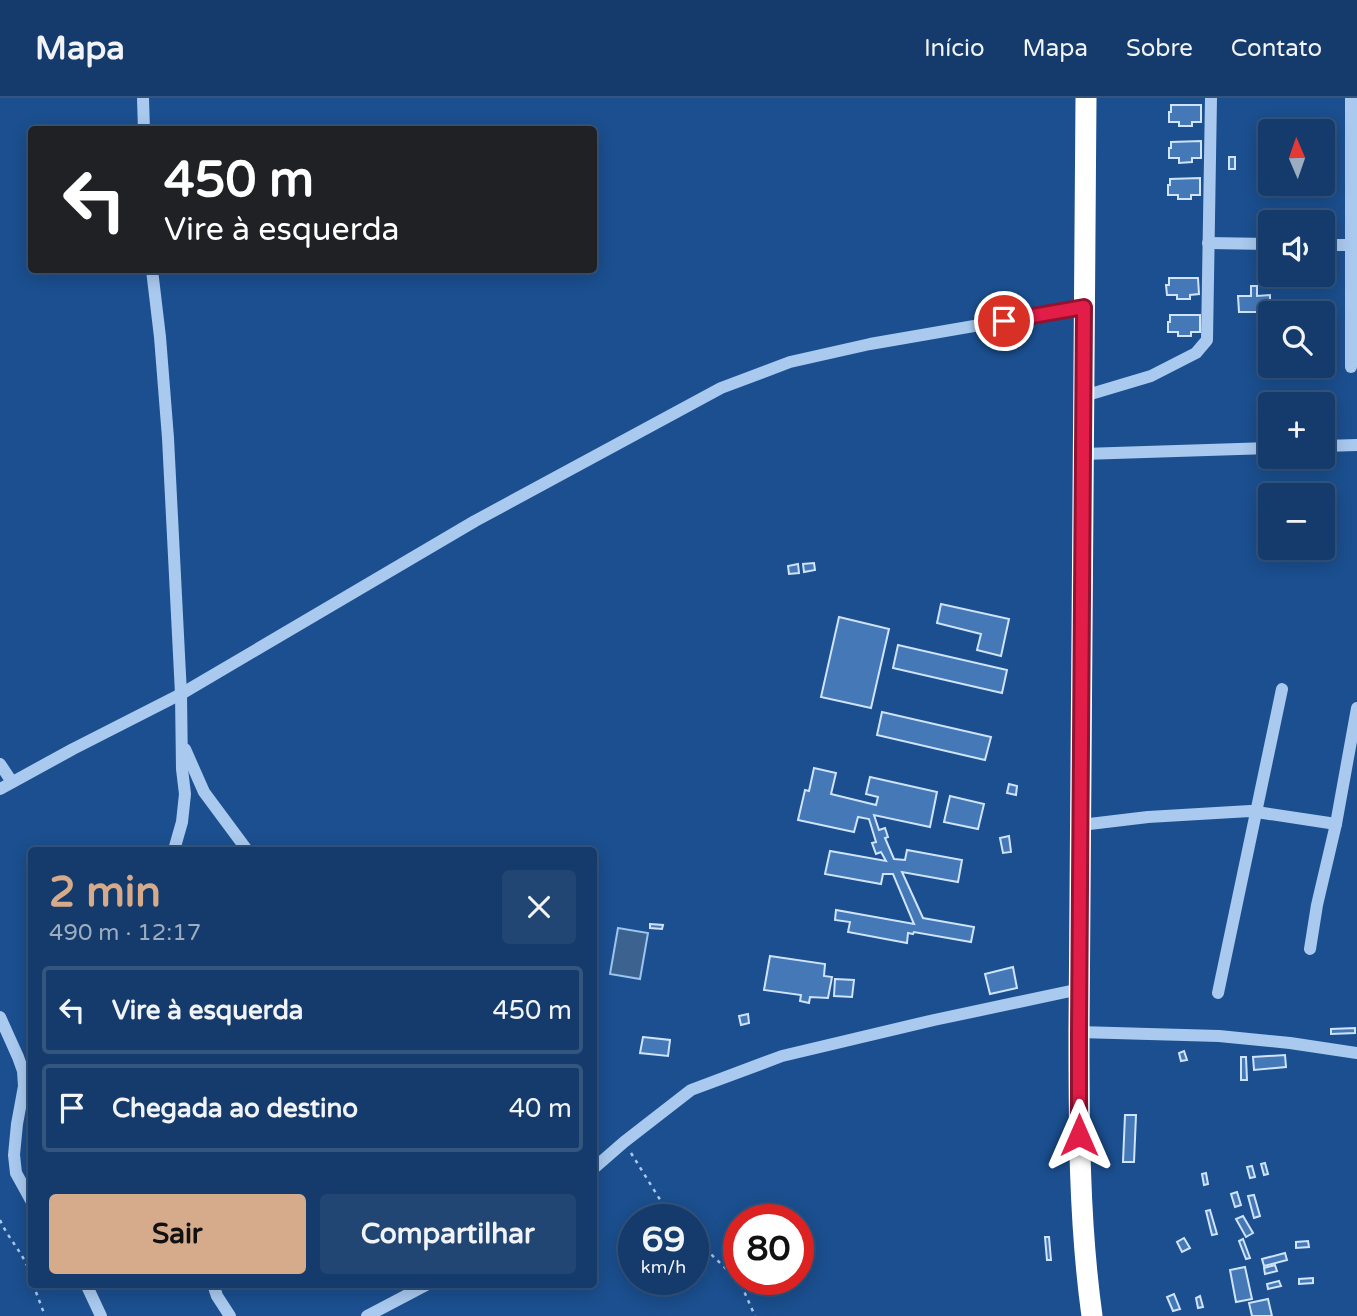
<!DOCTYPE html>
<html lang="pt">
<head>
<meta charset="utf-8">
<style>
  :root { --surface:#143b6b; --page:#214673; --text:#f1f3f6; --muted:#9dadc1; --line:#33557e; --accent:#d6ab8b }
  body { margin:0; font-family:"Varela Round",sans-serif; background:var(--page); color:var(--text); height:100vh; display:flex; flex-direction:column; font-size:26px; white-space:nowrap }
  * { box-sizing:border-box; margin:0 }
  p { font-size:23px; color:var(--muted) }
  .icon { flex:none; width:38px; height:38px; fill:none; stroke:currentColor; stroke-width:2; stroke-linecap:round; stroke-linejoin:round }
  .map { position:relative; flex:1; overflow:hidden }
  .side { position:absolute; left:28px; top:749px; width:569px; height:441px; display:flex; flex-direction:column; background:var(--surface); border-radius:7px; box-shadow:0 4px 18px #0003,0 0 0 2px var(--line) }
  .side>* { flex:none }
  .top-card { position:absolute; left:28px; top:28px; width:569px; height:147px; border-radius:7px; box-shadow:0 4px 18px #0003,0 0 0 2px var(--line); background:#202124; color:#fff; overflow:hidden }
  .needle { width:46px; rotate:358deg }
  .tools { position:absolute; left:1258px; top:21px; display:grid; gap:14px }
  .tools a { display:grid; place-items:center; width:77px; height:77px; border-radius:7px; background:var(--surface); box-shadow:0 4px 18px #0003,0 0 0 2px var(--line); font-size:35px }
  .speed { position:absolute; left:618px; top:1106px; display:flex; gap:14px; font-size:35px; font-weight:700; text-align:center }
  .speed>* { display:grid; place-content:center; width:91px; height:91px; border-radius:50%; background:var(--surface); box-shadow:0 4px 18px #0003,0 0 0 2px var(--line); line-height:1 }
  .speed small { font-size:18px; font-weight:400 }
  .speed .limit { border:10px solid #d22; background:#fff; color:#111 }
  .pin { position:absolute; display:grid; place-items:center; width:60px; height:60px; color:#fff; margin:-30px; border:4px solid #fff; border-radius:50%; box-shadow:0 2px 7px #0007 }
  .me { position:absolute; width:77px; margin:-38px; rotate:0deg; stroke-linejoin:round; filter:drop-shadow(0 0 5px #0008) }
  .turn { display:flex; align-items:center; gap:24px; height:147px; padding:0 21px; font-size:32px }
  .turn .icon { width:91px; height:91px; stroke-width:2.5 }
  .turn b { display:block; font-size:49px; line-height:60px }
  .round { display:grid; place-items:center; flex:none; width:74px; height:74px; border-radius:7px; background:var(--page) }
  .head { display:flex; align-items:center; justify-content:space-between; height:119px; padding:0 21px }
  h1 { font-size:42px; font-weight:700; line-height:52px; color:var(--accent) }
  .action { display:flex; gap:14px; margin-top:auto; padding:14px 21px }
  .action a { flex:1; height:80px; border-radius:7px; background:var(--accent); color:#111; font-size:28px; font-weight:700; line-height:80px; text-align:center }
  .action a+a { background:var(--page); color:var(--text) }
  ul { padding:0; list-style:none }
  li { display:flex; align-items:center; gap:21px; height:88px; margin:0 14px 10px; padding:0 7px; border:4px solid var(--line); border-radius:7px }
  li div { flex:1 }
  li b { display:block; font-size:26px }
  li em { font-style:normal }
  header { display:flex; align-items:center; gap:42px; box-sizing:border-box; height:98px; padding:0 35px; background:var(--surface); border-bottom:2px solid var(--line) }
  header strong { font-size:33px }
  nav { display:flex; gap:38px; margin-inline-start:auto; font-size:24px }
  .map>svg:first-child { display:block }
</style>
</head>
<body>
<header>
<strong>Mapa</strong>
<nav><a>Início</a><a>Mapa</a><a>Sobre</a><a>Contato</a></nav>
</header>
<div class="map">
<svg width="1357" height="1218" viewBox="0 0 1357 1218">
  <rect width="100%" height="100%" fill="#1b4f8f"/>
  <polygon fill="#3c6290" stroke="#9cc4f0" stroke-width="2" points="618,830 648,835 640,881 610,876"/>
  <g fill="#4478b7" stroke="#cfe3fa" stroke-width="2">
    <polygon points="1171,7 1201,7 1201,24 1192,24 1192,28 1179,28 1179,24 1169,24 1169,14 1171,14"/>
    <polygon points="1201,43 1201,60 1192,60 1192,64 1179,65 1179,60 1169,60 1169,50 1171,50 1171,44"/>
    <rect x="1229" y="59" width="6" height="12"/>
    <polygon points="1200,80 1200,97 1191,97 1191,101 1178,101 1178,97 1168,97 1168,87 1170,87 1170,81"/>
    <polygon points="1169,180 1198,180 1199,196 1190,197 1190,201 1177,201 1177,197 1167,197 1166,187 1169,187"/>
    <polygon points="1251,188 1257,188 1257,198 1270,197 1270,214 1239,214 1238,198 1251,198"/>
    <polygon points="1170,217 1200,217 1200,234 1191,234 1191,238 1178,238 1178,234 1168,234 1168,224 1170,224"/>
    <polygon points="814,465 815,472 804,474 803,466"/>
    <polygon points="798,466 799,475 789,476 788,468"/>
    <polygon points="941,506 1009,521 1001,558 977,552 981,536 937,525"/>
    <polygon points="839,519 889,531 871,610 821,599"/>
    <polygon points="898,547 1007,572 1002,595 893,570"/>
    <polygon points="882,614 991,639 985,662 877,637"/>
    <polygon points="814,670 836,675 831,696 876,707 878,699 866,696 870,679 937,694 930,729 874,717 879,732 885,730 888,739 885,740 894,761 905,762 907,752 962,762 958,784 902,774 923,820 974,829 971,844 914,834 913,836 908,835 907,845 848,834 850,824 835,822 836,812 914,826 893,776 883,776 881,786 825,776 830,753 886,763 881,754 876,756 872,745 876,744 869,721 858,719 854,734 798,722 805,692 809,693"/>
    <polygon points="1009,686 1017,688 1016,697 1007,695"/>
    <polygon points="950,698 984,706 978,731 944,724"/>
    <polygon points="1009,738 1011,754 1003,755 1000,740"/>
    <polygon points="650,826 663,827 662,831 650,830"/>
    <polygon points="770,858 825,866 824,878 832,879 828,900 810,899 809,905 800,903 801,897 764,892"/>
    <polygon points="1013,869 1017,890 990,896 985,876"/>
    <polygon points="835,881 854,882 852,899 834,898"/>
    <polygon points="748,916 749,925 741,927 739,918"/>
    <polygon points="1355,930 1355,935 1331,936 1331,931"/>
    <polygon points="643,939 670,942 668,958 640,955"/>
    <polygon points="1184,953 1187,962 1181,963 1179,955"/>
    <polygon points="1285,957 1286,969 1254,972 1253,959"/>
    <polygon points="1241,959 1246,959 1247,982 1241,982"/>
    <polygon points="1125,1017 1136,1017 1134,1064 1123,1064"/>
    <polygon points="1265,1065 1268,1076 1264,1077 1261,1066"/>
    <polygon points="1252,1068 1255,1079 1250,1080 1247,1069"/>
    <polygon points="1206,1075 1208,1086 1204,1087 1202,1076"/>
    <polygon points="1237,1094 1241,1107 1235,1109 1231,1096"/>
    <polygon points="1254,1097 1260,1118 1254,1120 1248,1098"/>
    <polygon points="1210,1112 1217,1136 1212,1137 1206,1113"/>
    <polygon points="1243,1118 1253,1135 1246,1139 1236,1121"/>
    <polygon points="1045,1139 1049,1139 1051,1162 1047,1162"/>
    <polygon points="1184,1140 1190,1150 1182,1154 1177,1144"/>
    <polygon points="1243,1141 1250,1160 1246,1161 1239,1143"/>
    <polygon points="1308,1143 1309,1149 1296,1150 1296,1144"/>
    <polygon points="1285,1155 1287,1162 1264,1168 1262,1161"/>
    <polygon points="1275,1167 1277,1173 1265,1176 1264,1170"/>
    <polygon points="1245,1169 1252,1201 1236,1204 1230,1172"/>
    <polygon points="1313,1180 1313,1185 1299,1186 1299,1181"/>
    <polygon points="1279,1183 1281,1188 1268,1191 1267,1186"/>
    <polygon points="1174,1196 1180,1211 1173,1213 1167,1199"/>
    <polygon points="1200,1198 1203,1209 1198,1210 1196,1200"/>
    <polygon points="1268,1201 1272,1218 1252,1218 1249,1205"/>
  </g>
  <g fill="none" stroke-linecap="round" stroke-linejoin="round">
    <g stroke="#a9c9ee" stroke-width="2.5" stroke-dasharray="3.5 5" stroke-linecap="butt">
      <polyline points="631,1055 669,1116 675,1122"/>
      <path d="M0 1122C10 1144 25 1156 32 1181"/>
      <polyline points="693,1139 740,1184 755,1218"/>
      <polyline points="33,1186 45,1218"/>
    </g>
    <g stroke="#a9c9ee" stroke-width="12">
      <polyline points="143,0 144,32"/>
      <polyline points="1351,0 1351,269"/>
      <polyline points="1208,145 1270,146"/>
      <polyline points="1323,147 1351,147"/>
      <polyline points="152,172 160,239 168,340 181,596 182,671 185,696 182,724 174,752"/>
      <polyline points="1084,298 1151,278 1196,255 1207,242 1211,0"/>
      <polyline points="1323,348 1357,347"/>
      <polyline points="1083,356 1270,350"/>
      <polyline points="185,651 204,694 247,752"/>
      <polyline points="0,666 12,684"/>
      <polyline points="0,691 73,651 181,596 475,423 721,290 790,264 870,246 1084,209"/>
      <polyline points="1081,727 1148,719 1250,713 1336,726"/>
      <polyline points="1310,851 1317,807 1336,726 1357,610"/>
      <polyline points="1218,895 1282,591"/>
      <polyline points="0,919 18,959 23,973 24,988 17,1026 14,1057 16,1075 32,1104"/>
      <polyline points="1079,934 1219,938 1290,945 1357,955"/>
      <polyline points="593,1071 624,1044 691,992 782,958 934,922 1080,891"/>
      <polyline points="86,1186 101,1218"/>
      <polyline points="213,1186 217,1198 230,1218"/>
      <polyline points="367,1218 428,1186"/>
    </g>
    <path stroke="#fff" stroke-width="21" d="M1086 0 1079 934C1079 1029 1079 1124 1092 1218"/>
  </g>
  <g fill="none" stroke-linecap="round" stroke-linejoin="round">
    <g stroke="#92132f" stroke-width="18">
      <polyline id="route" points="1004,223 1084,209 1079,934 1079,1037"/>
    </g>
    <use href="#route" stroke="#e11d48" stroke-width="12"/>
  </g>
</svg>
<div class="tools">
<a><svg class="needle" viewBox="-14 -14 28 28"><path d="M0-13l5 13h-10z" fill="#e53935"/><path d="M0 13l5-13h-10z" fill="#9dadc1"/></svg></a>
<a><svg class="icon" aria-label="sound" viewBox="0 0 24 24"><path d="M4 9h4l5-4v14l-5-4H4zM17 9q2 3 0 6"/></svg></a>
<a><svg class="icon" aria-label="search" viewBox="0 0 24 24"><circle cx="10" cy="10" r="6"/><path d="M15 15l6 6"/></svg></a>
<a>+</a>
<a>−</a>
</div>
<div class="speed"><div>69<small>km/h</small></div><div class="limit">80</div></div>
<div class="pin" style="left:1004px;top:223px;background:#d93025"><svg class="icon" aria-label="arrive" viewBox="0 0 24 24"><path d="M6 21V4h12l-3 4 3 4H6"/></svg></div>
<svg class="me" style="left:1079px;top:1037px" viewBox="-20 -20 40 40"><path d="M0-17L14 15 0 8-14 15z" fill="#e11d48" stroke="#fff" stroke-width="4"/></svg>
<div class="top-card">
<div class="turn"><svg class="icon" aria-label="left" viewBox="0 0 24 24"><path d="M17 20v-9H6M10 6l-5 5 5 5"/></svg><div><b>450 m</b>Vire à esquerda</div></div>
</div>
<section class="side">
<div class="head"><div><h1>2 min</h1><p>490 m · 12:17</p></div><a class="round"><svg class="icon" aria-label="close" viewBox="0 0 24 24"><path d="M6 6l12 12M18 6L6 18"/></svg></a></div>
<ul>
<li><svg class="icon" aria-label="left" viewBox="0 0 24 24"><path d="M17 20v-9H6M10 6l-5 5 5 5"/></svg><div><b>Vire à esquerda</b></div><em>450 m</em></li>
<li><svg class="icon" aria-label="arrive" viewBox="0 0 24 24"><path d="M6 21V4h12l-3 4 3 4H6"/></svg><div><b>Chegada ao destino</b></div><em>40 m</em></li>
</ul>
<div class="action"><a>Sair</a><a>Compartilhar</a></div>
</section>
</div>
</body>
</html>
